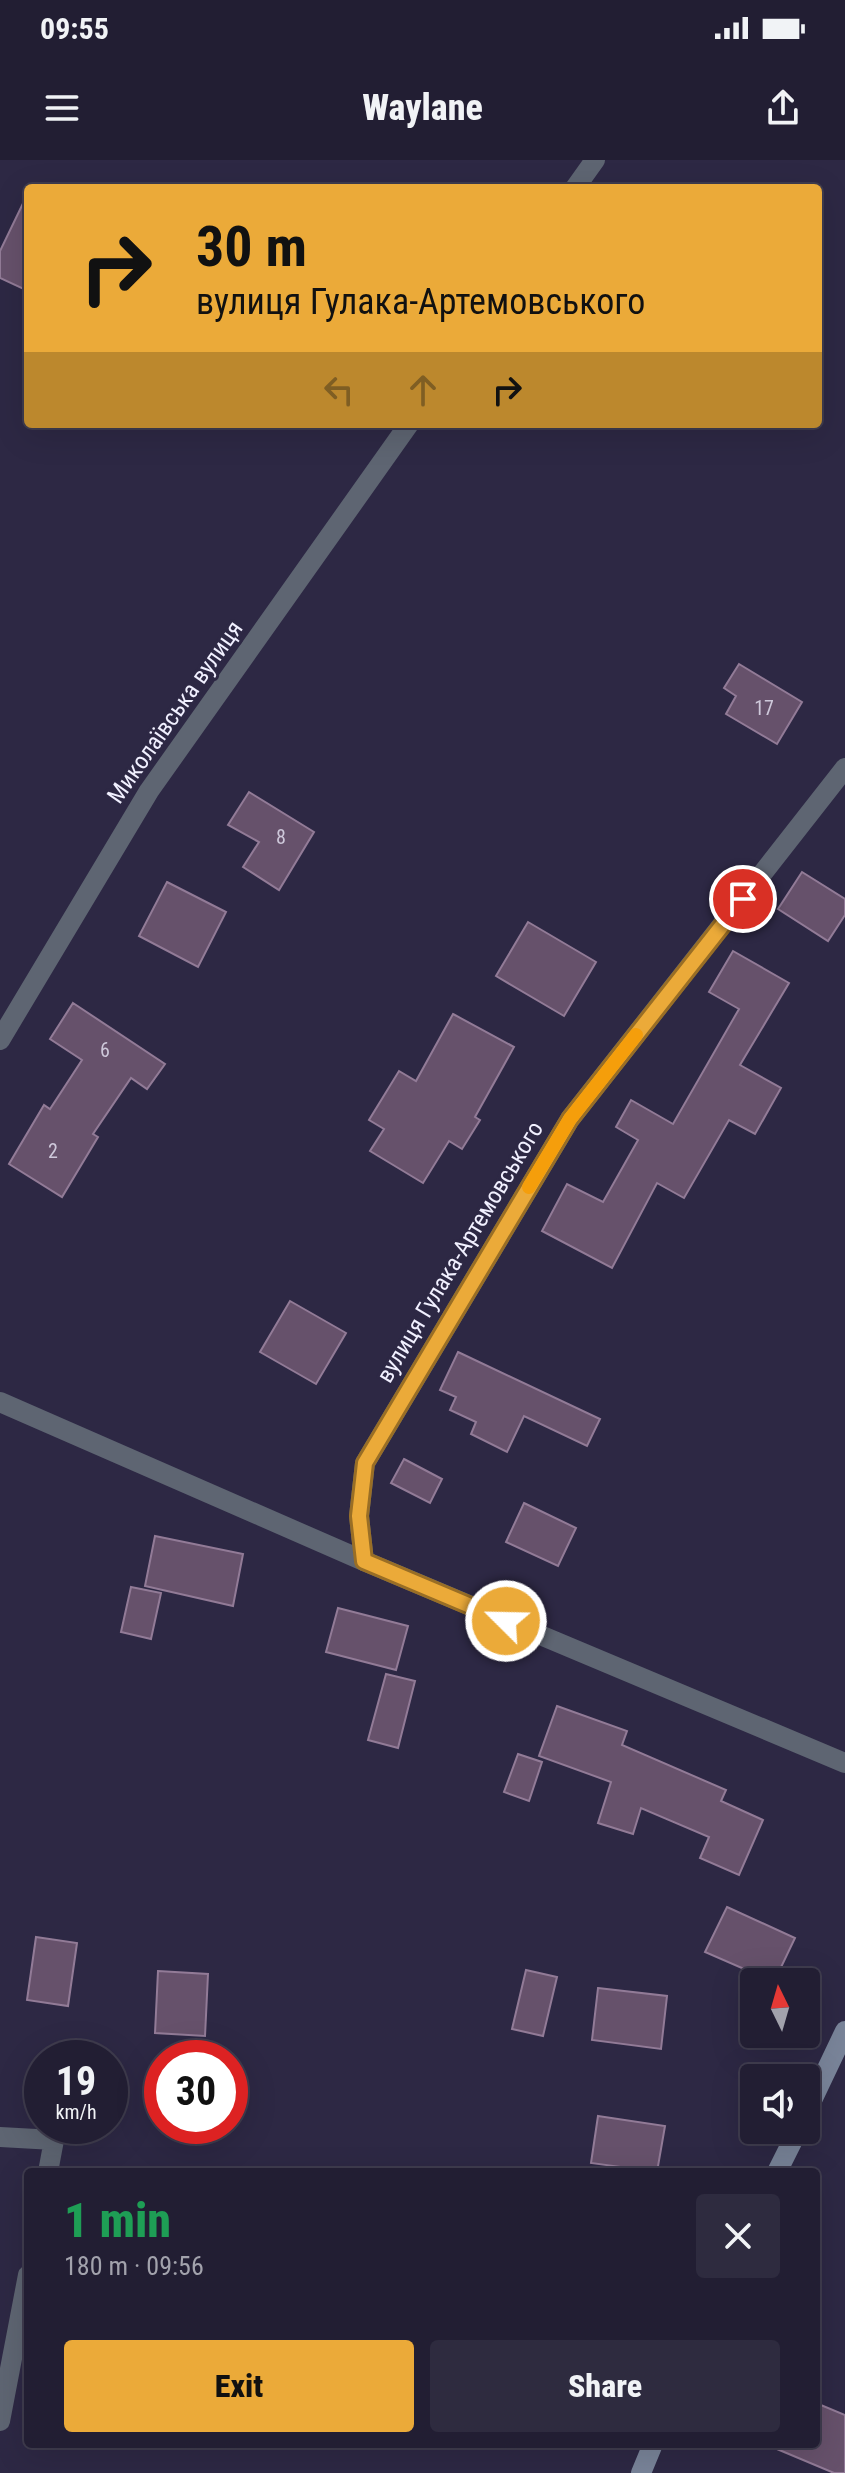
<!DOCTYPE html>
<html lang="en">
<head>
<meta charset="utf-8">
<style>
  :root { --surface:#221e33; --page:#2e2b3f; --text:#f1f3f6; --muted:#a2a2ac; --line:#3f3c4e; --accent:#ebaa39 }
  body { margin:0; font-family:"Roboto Condensed",sans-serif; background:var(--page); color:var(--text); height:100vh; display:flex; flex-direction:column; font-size:30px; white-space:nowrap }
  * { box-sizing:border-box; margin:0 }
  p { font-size:26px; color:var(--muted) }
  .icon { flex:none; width:44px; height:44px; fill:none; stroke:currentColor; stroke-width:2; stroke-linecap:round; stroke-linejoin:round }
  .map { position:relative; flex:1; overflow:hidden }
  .side { position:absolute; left:24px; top:2008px; width:796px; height:280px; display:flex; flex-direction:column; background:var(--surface); border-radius:8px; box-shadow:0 8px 32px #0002,0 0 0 2px var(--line) }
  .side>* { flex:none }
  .banner { position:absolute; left:24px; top:24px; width:798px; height:244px; border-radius:8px; box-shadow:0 8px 32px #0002,0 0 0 2px var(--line); background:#ebaa39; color:#111; overflow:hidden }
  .needle { width:52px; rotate:355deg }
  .buttons { position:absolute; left:740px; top:1808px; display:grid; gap:16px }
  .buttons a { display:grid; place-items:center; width:80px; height:80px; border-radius:8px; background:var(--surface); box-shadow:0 8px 32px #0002,0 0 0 2px var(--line); font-size:40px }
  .speed { position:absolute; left:24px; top:1880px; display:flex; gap:16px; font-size:40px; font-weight:700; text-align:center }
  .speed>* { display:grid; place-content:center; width:104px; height:104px; border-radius:50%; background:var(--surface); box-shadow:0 8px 32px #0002,0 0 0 2px var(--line); line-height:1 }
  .speed small { font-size:20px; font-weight:400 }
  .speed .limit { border:12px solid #d22; background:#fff; color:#111 }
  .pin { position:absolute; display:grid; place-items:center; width:68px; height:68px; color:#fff; margin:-34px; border:4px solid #fff; border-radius:50%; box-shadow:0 2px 8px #0007 }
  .me { position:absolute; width:88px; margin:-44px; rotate:293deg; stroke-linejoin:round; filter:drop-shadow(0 0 6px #0008) }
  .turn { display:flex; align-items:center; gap:28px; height:168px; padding:0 40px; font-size:36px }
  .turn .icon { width:104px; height:104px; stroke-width:2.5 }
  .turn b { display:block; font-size:56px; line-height:68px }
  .lanes { display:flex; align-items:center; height:76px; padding:0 40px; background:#0003; justify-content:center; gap:40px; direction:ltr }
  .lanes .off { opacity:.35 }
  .round { display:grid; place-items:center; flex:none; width:84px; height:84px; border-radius:8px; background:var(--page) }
  .overview { display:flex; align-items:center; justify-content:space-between; height:136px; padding:0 40px }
  h1 { font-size:48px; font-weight:800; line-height:60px; color:#1e9e55 }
  .primary-button { display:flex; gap:16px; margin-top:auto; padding:16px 40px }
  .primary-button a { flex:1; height:92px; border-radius:8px; background:var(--accent); color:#111; font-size:32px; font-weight:800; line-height:92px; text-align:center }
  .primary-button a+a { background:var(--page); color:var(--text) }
  .status { display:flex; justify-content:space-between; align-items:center; height:56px; padding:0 40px; background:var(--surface); direction:ltr }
  .status svg { height:22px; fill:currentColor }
  header { display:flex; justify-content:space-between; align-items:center; height:104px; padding:0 40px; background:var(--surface); font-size:36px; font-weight:800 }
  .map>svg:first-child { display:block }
</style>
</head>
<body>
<div class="status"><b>09:55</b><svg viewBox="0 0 49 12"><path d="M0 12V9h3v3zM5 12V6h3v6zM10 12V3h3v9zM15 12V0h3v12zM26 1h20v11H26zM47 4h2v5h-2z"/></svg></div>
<header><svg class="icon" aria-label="menu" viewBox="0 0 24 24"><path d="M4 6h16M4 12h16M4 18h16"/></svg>Waylane<svg class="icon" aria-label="share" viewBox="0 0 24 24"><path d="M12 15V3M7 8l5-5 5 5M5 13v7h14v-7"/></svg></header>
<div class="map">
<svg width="845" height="2313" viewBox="0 0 845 2313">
  <rect width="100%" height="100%" fill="#2d2844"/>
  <g fill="#66516b" stroke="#927b97" stroke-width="2">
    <polygon points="28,33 28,131 0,118 0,91"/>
    <polygon points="739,504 802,542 777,584 726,554 736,536 724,528"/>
    <polygon points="249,632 314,672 279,730 243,707 259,682 228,665"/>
    <polygon points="802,712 845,739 845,755 828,781 778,749"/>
    <polygon points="167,722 226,752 198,807 139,776"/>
    <polygon points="528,762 596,802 564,856 496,816"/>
    <polygon points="733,791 789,823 740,905 781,928 755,974 729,960 684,1038 657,1023 612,1108 542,1071 567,1024 603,1042 638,980 616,967 631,940 673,964 739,849 709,832"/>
    <polygon points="73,843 165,904 147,929 131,918 93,974 98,977 62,1037 9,1004 44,945 50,949 82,900 50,879"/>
    <polygon points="453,854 514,887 475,957 480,960 462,989 449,981 423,1023 370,991 384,969 369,960 399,911 416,921"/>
    <polygon points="290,1141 346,1173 316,1224 260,1192"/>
    <polygon points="458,1192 600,1259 587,1286 524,1256 507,1292 471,1274 476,1262 450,1250 456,1237 440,1230"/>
    <polygon points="404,1299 442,1319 430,1343 391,1323"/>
    <polygon points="524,1343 576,1368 558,1406 506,1382"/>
    <polygon points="155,1376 243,1394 233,1446 145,1426"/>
    <polygon points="131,1427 161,1433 151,1479 121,1472"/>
    <polygon points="338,1448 408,1466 396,1510 326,1492"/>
    <polygon points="386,1514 415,1521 398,1588 368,1580"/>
    <polygon points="557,1546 627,1571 622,1585 726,1630 721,1641 763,1660 739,1715 700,1698 709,1677 641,1648 633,1674 598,1663 611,1622 539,1596"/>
    <polygon points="518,1594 542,1602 529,1641 504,1632"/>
    <polygon points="727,1747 795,1778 774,1822 705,1792"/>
    <polygon points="36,1777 77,1783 68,1846 27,1840"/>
    <polygon points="526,1810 557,1817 543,1876 512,1869"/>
    <polygon points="158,1811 208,1814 205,1876 155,1873"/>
    <polygon points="598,1828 667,1836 661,1889 592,1880"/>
    <polygon points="598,1956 665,1966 657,2012 591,2003"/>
    <polygon points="816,2243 845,2255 845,2313 834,2313 765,2284 816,2284"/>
  </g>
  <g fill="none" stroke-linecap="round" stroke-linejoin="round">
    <g stroke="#5e6572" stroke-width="20">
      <polyline points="575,28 595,0"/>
      <polyline points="0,880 149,631 409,264"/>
      <polyline points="0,1242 364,1401 845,1603"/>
      <polyline points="364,1401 359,1356 365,1303 570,959 845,608"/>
      <polyline points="0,1977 54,1980 48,2012"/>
      <polyline points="0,2261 28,2115"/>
    </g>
    <g stroke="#798499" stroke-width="20">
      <polyline points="806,1953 845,1871"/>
      <polyline points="777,2012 798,1970"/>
      <polyline points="641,2313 653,2284"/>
    </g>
  </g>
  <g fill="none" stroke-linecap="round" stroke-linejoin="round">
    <g stroke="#996e25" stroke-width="20">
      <polyline id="route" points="506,1461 364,1401 359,1356 365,1303 570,959 743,739"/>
    </g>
    <use href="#route" stroke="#ebaa39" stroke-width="14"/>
    <polyline stroke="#f59e0b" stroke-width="14" points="529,1027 570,959 636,875"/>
  </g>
  <g text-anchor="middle" stroke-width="6" stroke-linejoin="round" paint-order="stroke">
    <g font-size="20" fill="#cec8da">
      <text x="764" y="555">17</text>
      <text x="281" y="684">8</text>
      <text x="105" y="897">6</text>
      <text x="53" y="998">2</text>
    </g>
    <g font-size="24" fill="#f1f0ff" stroke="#2d2844">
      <text transform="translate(175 552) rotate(-55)" y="8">Миколаївська вулиця</text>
      <text transform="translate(460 1092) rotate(-59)" y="8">вулиця Гулака-Артемовського</text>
    </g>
  </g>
</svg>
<div class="buttons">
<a><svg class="needle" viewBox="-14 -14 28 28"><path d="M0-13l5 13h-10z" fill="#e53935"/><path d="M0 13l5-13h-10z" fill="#a2a2ac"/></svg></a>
<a><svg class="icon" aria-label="sound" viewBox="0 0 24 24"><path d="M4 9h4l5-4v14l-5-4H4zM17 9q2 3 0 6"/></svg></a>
</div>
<div class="speed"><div>19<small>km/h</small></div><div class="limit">30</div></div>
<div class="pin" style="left:743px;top:739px;background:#d93025"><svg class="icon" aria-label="arrive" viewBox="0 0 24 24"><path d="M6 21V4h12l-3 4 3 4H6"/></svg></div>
<svg class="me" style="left:506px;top:1461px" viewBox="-20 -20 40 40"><circle r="17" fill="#ebaa39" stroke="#fff" stroke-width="3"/><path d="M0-11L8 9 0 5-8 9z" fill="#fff"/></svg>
<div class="banner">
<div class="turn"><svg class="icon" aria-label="right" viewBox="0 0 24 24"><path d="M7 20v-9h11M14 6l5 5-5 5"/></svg><div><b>30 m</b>вулиця Гулака-Артемовського</div></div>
<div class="lanes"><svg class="icon off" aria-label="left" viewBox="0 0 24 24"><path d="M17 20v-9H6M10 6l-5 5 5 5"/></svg><svg class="icon off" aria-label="ahead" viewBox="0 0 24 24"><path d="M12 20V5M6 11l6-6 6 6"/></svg><svg class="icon" aria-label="right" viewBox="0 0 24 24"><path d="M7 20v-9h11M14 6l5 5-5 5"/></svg></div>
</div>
<section class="side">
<div class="overview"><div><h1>1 min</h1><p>180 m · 09:56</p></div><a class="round"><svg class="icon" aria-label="close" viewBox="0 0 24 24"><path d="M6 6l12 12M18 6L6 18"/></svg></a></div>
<div class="primary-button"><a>Exit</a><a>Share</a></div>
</section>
</div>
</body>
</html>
